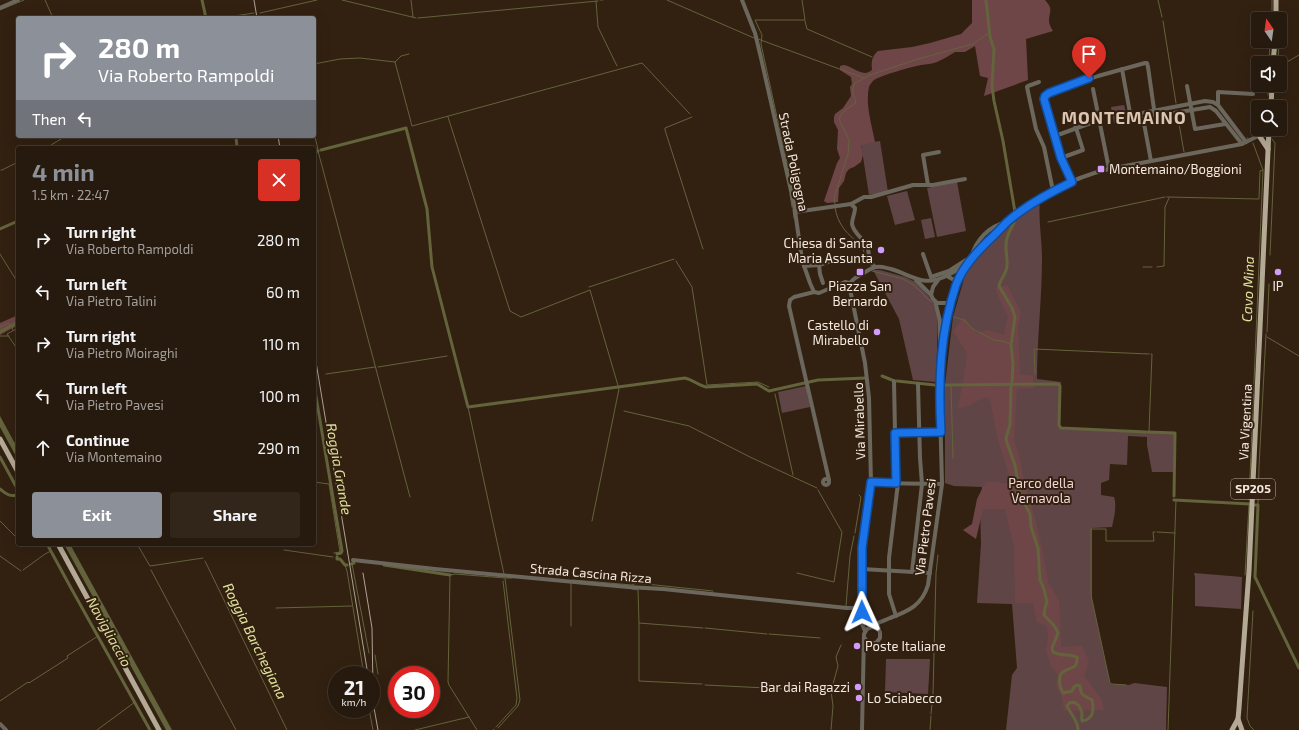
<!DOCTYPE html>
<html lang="en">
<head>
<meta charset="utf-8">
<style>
  :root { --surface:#26190d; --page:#32261b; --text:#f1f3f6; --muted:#a4a09d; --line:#42382e; --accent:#8c9099 }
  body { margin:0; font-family:"Exo 2",sans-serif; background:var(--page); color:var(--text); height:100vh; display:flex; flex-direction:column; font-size:15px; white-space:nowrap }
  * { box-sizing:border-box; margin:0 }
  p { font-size:13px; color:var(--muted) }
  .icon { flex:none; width:22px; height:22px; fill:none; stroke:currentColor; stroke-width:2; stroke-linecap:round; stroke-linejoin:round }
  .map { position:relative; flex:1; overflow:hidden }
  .side { position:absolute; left:16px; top:146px; width:300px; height:400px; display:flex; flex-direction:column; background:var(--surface); border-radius:4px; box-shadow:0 4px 16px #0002,0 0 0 1px var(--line) }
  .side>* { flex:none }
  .guide { position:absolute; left:16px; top:16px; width:300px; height:122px; border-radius:4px; box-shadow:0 4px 16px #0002,0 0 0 1px var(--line); background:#8c9099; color:#fff; overflow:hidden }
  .needle { width:26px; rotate:347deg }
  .controls { position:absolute; left:1251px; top:12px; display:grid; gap:8px }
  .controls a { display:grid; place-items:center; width:36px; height:36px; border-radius:4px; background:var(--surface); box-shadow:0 4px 16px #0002,0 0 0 1px var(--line); font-size:20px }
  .speed { position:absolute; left:328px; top:666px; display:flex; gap:8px; font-size:20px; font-weight:700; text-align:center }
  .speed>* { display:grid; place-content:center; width:52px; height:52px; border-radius:50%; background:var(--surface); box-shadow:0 4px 16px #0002,0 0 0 1px var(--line); line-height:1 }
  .speed small { font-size:10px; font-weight:400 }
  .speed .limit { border:6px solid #d22; background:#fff; color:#111 }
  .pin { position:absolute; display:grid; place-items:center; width:34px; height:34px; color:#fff; margin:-41px -17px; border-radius:50% 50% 50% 0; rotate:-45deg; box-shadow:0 0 4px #0007 }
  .pin .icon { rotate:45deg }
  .me { position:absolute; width:44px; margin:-22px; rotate:359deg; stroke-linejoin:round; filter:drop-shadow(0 0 3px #0008) }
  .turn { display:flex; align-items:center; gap:14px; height:84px; padding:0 16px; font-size:18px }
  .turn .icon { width:52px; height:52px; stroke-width:2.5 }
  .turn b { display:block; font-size:28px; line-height:34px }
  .then { display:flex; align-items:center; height:38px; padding:0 16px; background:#0003; gap:8px; font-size:15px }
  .round { display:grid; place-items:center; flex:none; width:42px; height:42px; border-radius:4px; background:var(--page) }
  .summary { display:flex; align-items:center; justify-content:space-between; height:68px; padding:0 16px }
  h1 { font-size:24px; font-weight:700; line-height:30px; color:var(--accent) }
  .action { display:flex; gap:8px; margin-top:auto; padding:8px 16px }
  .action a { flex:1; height:46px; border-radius:4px; background:var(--accent); color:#fff; font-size:16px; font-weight:700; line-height:46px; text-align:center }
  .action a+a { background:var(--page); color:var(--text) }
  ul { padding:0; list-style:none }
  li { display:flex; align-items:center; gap:12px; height:52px; padding:0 16px }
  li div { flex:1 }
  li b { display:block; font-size:15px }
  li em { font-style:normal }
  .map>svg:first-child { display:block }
</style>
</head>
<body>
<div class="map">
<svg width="1299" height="730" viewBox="0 0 1299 730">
  <rect width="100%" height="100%" fill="#322111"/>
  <g fill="#604546">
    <polygon points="1124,105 1128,121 1114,123 1111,107"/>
    <polygon points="880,141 888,192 869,195 861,144"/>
    <polygon points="957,182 966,231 937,237 927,188"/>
    <polygon points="907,191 915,220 895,225 887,196"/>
    <path d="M1040 200C1038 219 1042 239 1042 258 1042 299 1037 339 1037 379L1061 382 1060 429 1176 432 1175 472H1152L1147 445V437L1128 436 1127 465 1110 464 1109 480 1101 483V495L1114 497C1117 506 1114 518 1112 527L1092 528V600L1110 684 1129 685 1134 683 1167 687 1166 730H1006L1012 675 1017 668 1012 604 977 603 981 544 980 504 982 487 954 486 945 483V385L953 317 968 265 1009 222 1024 210Z"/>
    <polygon points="931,218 935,237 925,239 921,220"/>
    <polygon points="873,270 880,270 905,277 918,283 933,302 938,317 936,382 913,380 899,319"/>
    <polygon points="806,386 810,407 782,413 778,392"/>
    <polygon points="1194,573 1242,577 1241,609 1195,606 1195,577"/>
    <polygon points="886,659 930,659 928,694 885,692"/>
  </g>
  <g fill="#6f4647">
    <path d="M972 0H1045C1054 10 1049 11 1049 21 1049 24 1051 28 1053 31L1026 39 1028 80 984 96 988 78 980 76 975 46 965 52H955C949 56 943 59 937 62 932 64 926 64 921 65 911 67 882 75 874 80 872 82 870 84 869 87 865 105 872 125 875 142L861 145 863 155 861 162 854 167 849 169 846 173 844 181 839 188 838 202 827 203 824 201 837 163 840 158 837 149 838 130 834 122V117L835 114 843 108 851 96 850 87 852 84 851 77 840 70V66L844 65C854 67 863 78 872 70 871 62 872 56 878 51L912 47 930 43 961 34 972 23Z"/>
    <polygon points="1007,285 1021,312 1018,327 1020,374 1033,376 1034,388 1017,389 1014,441 1020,459 1025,486 1031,502 1041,544 1048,582 1059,600 1061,647 1082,646 1089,661 1084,676 1101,698 1104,710 1064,711 1062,697 1056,686 1058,675 1051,666 1046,651 1048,639 1047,626 1037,622 1033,603 1015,603 1014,547 1005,509 983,509 976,539 963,530 972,524 977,499 986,481 1012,484 998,440 990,399 985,397 968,406 958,408 965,370 967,353 953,331 963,318 966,319 971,328 977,333 988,330 1004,335 1008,316 1000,301 995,288"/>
    <polygon points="18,315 18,325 0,335 0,323"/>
  </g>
  <g fill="#63633c">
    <polygon points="0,416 18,449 18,460 0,427"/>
    <polygon points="64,544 70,544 172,730 166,730"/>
  </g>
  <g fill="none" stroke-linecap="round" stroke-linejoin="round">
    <g stroke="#63633c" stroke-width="1">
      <polyline points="45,0 53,18"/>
      <polyline points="342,0 416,18"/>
      <polyline points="411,0 413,17"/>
      <polyline points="600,0 603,0"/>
      <polyline points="667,0 754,38"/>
      <polyline points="1158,0 1162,17"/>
      <polyline points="596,1 598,27 617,66"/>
      <polyline points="0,10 24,0"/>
      <polyline points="260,13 317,0"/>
      <polyline points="1272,16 1272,0"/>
      <polyline points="221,18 254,13"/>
      <polyline points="418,18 598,1"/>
      <polyline points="1280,19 1280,13"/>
      <polyline points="805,21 807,29 872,57"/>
      <polyline points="1163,21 1176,103"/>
      <polyline points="758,39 864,78"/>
      <polyline points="395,62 401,56 409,54"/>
      <polyline points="1269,63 1270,41"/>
      <polyline points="1278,63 1279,41"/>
      <polyline points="314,64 340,59 360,58 395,62 411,122"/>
      <polyline points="1280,66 1299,55"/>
      <polyline points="1268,95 1268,85"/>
      <polyline points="448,117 510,311 521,317 590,290 619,389 592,521"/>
      <polyline points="692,117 665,128 665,130 703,249"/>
      <polyline points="1178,118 1184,152"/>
      <polyline points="411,123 412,126 642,63 690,114"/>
      <polyline points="314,133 318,149 314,150"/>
      <polyline points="1247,138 1248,138"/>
      <polyline points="44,148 47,146"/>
      <polyline points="52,148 51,145 66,136"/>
      <polyline points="318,151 410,497"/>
      <polyline points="1,170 2,170 18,162"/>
      <polyline points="790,194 792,207"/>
      <polyline points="1167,197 1259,199 1260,171 1263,170"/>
      <polyline points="796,204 761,44 762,35 755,20 805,20 802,0"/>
      <path d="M835 204 834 198 848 154 849 140 839 119C842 111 848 108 855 104L856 100C852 94 852 90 855 83L870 75 918 59 973 44 989 33"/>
      <path d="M835 207C837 224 848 236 862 245L866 260"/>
      <polyline points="793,210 794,218"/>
      <polyline points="1048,222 1165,197"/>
      <polyline points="0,254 18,283"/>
      <polyline points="1270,255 1275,143 1272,139"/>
      <polyline points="676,261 692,287 707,385 758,382 769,387"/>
      <polyline points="1143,267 1152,267"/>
      <polyline points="1157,267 1164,266 1165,207 1169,198"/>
      <polyline points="872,271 903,279 914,285 931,302"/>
      <polyline points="589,287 674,259"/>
      <polyline points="954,317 964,320 973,329 994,340 1006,342 1011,345"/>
      <polyline points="0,327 8,323 11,326"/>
      <polyline points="18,328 7,334 18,350"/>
      <polyline points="13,330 12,328 18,324"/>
      <polyline points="1267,332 1269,284"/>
      <polyline points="0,336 9,336"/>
      <polyline points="1267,337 1299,356"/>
      <polyline points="378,367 447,356"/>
      <polyline points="326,374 375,367"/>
      <polyline points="1035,374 1034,349 1149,354"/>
      <polyline points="951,385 953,458"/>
      <polyline points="775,394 793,475"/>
      <polyline points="468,407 504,574"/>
      <polyline points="624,411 689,426 750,457 817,488"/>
      <polyline points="1149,431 1152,354 1151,354"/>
      <polyline points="314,482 329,484 340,552 334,553"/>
      <polyline points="1249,500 1263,170 1253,143"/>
      <polyline points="1258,505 1259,467 1266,334"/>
      <polyline points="0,521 15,536 18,537"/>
      <polyline points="1157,532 1175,533"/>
      <polyline points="855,533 861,497 859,495"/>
      <polyline points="137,544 150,566 203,558"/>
      <polyline points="284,550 333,557"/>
      <polyline points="0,556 21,571"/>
      <polyline points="205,561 287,730"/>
      <polyline points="352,564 369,653"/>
      <polyline points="345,565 347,571 364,675"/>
      <polyline points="23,570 45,554 51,551"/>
      <polyline points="151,570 236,730"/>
      <polyline points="797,573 834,582 842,532 818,490"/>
      <polyline points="1245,575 1249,504"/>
      <polyline points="506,578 512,578"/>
      <polyline points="573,580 632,585 636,583 713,591"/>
      <polyline points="632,589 638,590 639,623 703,628"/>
      <polyline points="846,606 850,556 854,536"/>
      <polyline points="276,608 352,606"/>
      <polyline points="1253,611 1247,718 1250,726 1254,730"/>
      <polyline points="639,623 639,681 702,684"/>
      <polyline points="571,626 571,583"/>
      <polyline points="705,628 767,634"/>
      <polyline points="769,634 820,638"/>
      <polyline points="375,655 378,674"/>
      <polyline points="705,685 828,691"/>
      <polyline points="1126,685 1112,684 1110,683 1091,595 1091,529 1106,529 1106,541 1154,541 1153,532 1155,532"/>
      <polyline points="0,701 28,682 29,683 68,658 67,656 98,636"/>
      <polyline points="369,709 373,730"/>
      <polyline points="931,714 933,694 936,573 938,555"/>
      <polyline points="496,727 516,705 517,698 503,581"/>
      <polyline points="97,730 135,702"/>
      <polyline points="415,730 469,717"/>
      <polyline points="477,730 449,685 448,682 450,575 455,574 505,578 520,700 518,706 498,728"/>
      <polyline points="493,730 494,729"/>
      <polyline points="831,730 833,706 831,691 838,666 836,657 841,645"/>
      <polyline points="930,730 931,716"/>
      <polyline points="1168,730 1176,500"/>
    </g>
    <g stroke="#63633c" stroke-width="3">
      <polyline points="202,0 206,18"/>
      <path d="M986 0 990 37 994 49 992 86 994 101 1003 141 1015 212C1016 225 1010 227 1007 238 1004 248 1008 257 1007 266 1006 275 1000 279 999 286L1012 308 1015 317 1011 345 1013 363 1012 382"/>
      <polyline points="236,136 237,148"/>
      <path d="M321 150 406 128 427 209 432 267 468 407 685 378C693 380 698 385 706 387L757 384 769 391 818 380 866 378"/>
      <polyline points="314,152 318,151"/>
      <polyline points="0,229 18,221"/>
      <polyline points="0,332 18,322"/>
      <polyline points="882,376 892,380"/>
      <polyline points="897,381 935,385"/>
      <polyline points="314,385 342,551 341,553 337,554"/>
      <polyline points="944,385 1058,384 1060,386 1059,425 1061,428 1146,432"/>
      <path d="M1011 386 1010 425 1006 438 1007 443 1015 465 1020 495 1030 514 1031 527 1038 548 1040 580 1044 589 1047 602 1045 608 1044 615C1051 623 1054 623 1058 633L1052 648 1053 652C1060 657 1070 653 1077 657 1078 670 1071 666 1063 672 1057 676 1060 688 1063 693L1072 691 1074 687 1077 685 1080 686C1081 697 1084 695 1092 700 1094 710 1094 719 1082 721 1081 718 1083 713 1081 710 1079 704 1075 701 1069 703L1067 706C1071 715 1078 720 1078 730"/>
      <polyline points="1148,432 1175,433 1174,496"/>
      <polyline points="0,457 18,490"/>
      <path d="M0 489C6 494 10 497 18 495"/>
      <polyline points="1174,500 1250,504"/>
      <polyline points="1255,505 1258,505 1255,577 1299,668"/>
      <polyline points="47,544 71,588 150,730"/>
      <polyline points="337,557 337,559 340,559 345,565 347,565"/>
      <polyline points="351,564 354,563"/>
      <polyline points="384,565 450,575"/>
    </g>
    <g stroke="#6c675d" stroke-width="4">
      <polyline points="742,0 755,33 761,58 794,204 802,260 810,283 814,292 819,293 845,282 850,283"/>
      <polyline points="0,8 18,0"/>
      <polyline points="1122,69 1130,113 1137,119 1210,107 1216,111 1242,144"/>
      <polyline points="1039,82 1028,86 1027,87 1036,129 1044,147 1053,191"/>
      <polyline points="1187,86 1195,129 1225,124"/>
      <polyline points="1093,89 1109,169"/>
      <polyline points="1218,105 1218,92 1253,94"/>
      <polyline points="1133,117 1137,114 1205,101 1213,102 1218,105 1246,142"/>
      <polyline points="1143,118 1151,161"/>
      <polyline points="1055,136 1099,120"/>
      <polyline points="1061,158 1083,150 1071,112"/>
      <polyline points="1072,182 1061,158 1044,103 1044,99 1047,95 1098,76 1145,63 1147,63 1148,67 1155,116"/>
      <polyline points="928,185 923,155 939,152"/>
      <polyline points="851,204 864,197 871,197 913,185 933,185 965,179"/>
      <path d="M795 212 851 204 855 208C855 214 852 218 852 224 853 232 862 238 866 244 871 252 866 259 875 267"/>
      <polyline points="923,254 931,277 949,271 966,260"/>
      <path d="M971 259C975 240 989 226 1007 222"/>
      <polyline points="819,265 820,274 823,283"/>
      <polyline points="804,266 819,265 834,260"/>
      <polyline points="947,276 954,280 956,286"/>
      <polyline points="916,280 931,295 933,299 937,303 947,303 953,298 956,286 968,264"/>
      <path d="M850 283C854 278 858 276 862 274 867 271 871 268 876 267 881 266 886 268 891 269 914 276 924 288 948 275 972 263 988 240 1007 222 1034 197 1072 178 1109 169L1242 144 1260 135"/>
      <polyline points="850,283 850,289 865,363 869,398 871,483 862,548 862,624 865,631"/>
      <polyline points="814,292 794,297 790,300 789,306 829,480"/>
      <polyline points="931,295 933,287 938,280"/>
      <polyline points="942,345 952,300"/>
      <polyline points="894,381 896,483"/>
      <polyline points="895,433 941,432"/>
      <circle cx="826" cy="482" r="3"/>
      <polyline points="871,483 942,484"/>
      <polyline points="353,560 435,569 628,587 663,589 847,608 862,608"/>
      <polyline points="862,569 930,573"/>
      <polyline points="912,572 922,484 920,458 918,384"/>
      <polyline points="896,616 889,594 889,558 898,483"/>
      <path d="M870 627C877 623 883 621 890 618 909 611 922 605 928 585L942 484 940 409V321L935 301"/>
      <polyline points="0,724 6,730"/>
      <path d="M862 730 864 634 867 629C872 626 877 627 880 632V638L876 643H868L864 637"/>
    </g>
    <g stroke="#b3a994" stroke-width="5">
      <polyline points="1276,19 1276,0"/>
      <polyline points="1273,63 1275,41"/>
      <polyline points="1271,107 1272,85"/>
      <polyline points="1265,129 1260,137 1268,149"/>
      <polyline points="0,439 18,472"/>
      <polyline points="58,544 159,730"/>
      <polyline points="1238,719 1242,730"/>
      <polyline points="1232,730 1238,719 1239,708 1249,571 1269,129"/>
    </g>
    <g stroke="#afa195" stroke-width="1">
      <polyline points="254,0 257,18"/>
      <polyline points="278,136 280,148"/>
      <polyline points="314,350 368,675"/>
      <polyline points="363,573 372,628 373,690"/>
      <polyline points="371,691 378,730"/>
    </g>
  </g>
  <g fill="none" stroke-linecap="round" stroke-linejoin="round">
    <g stroke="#114b97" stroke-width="10">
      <path id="route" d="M862 612V548L871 482 896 483 895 433 941 432C938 381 940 333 956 285 962 268 975 254 988 241 995 235 1001 228 1007 222 1026 205 1049 193 1072 182L1061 158 1044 99 1045 96 1049 93 1089 78"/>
    </g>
    <use href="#route" stroke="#1a73e8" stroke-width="7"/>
  </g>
  <g fill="#d29cfd" stroke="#322111" stroke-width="1.5">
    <rect x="1097" y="165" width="8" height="8" rx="2"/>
    <circle cx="881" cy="250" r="4"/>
    <rect x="856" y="268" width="8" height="8" rx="2"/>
    <circle cx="1278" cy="272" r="4"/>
    <circle cx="877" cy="332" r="4"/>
    <circle cx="857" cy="646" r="4"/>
    <circle cx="858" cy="687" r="4"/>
    <circle cx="859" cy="698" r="4"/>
  </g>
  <g text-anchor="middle" stroke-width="4" stroke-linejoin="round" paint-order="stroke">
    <rect fill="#322111" stroke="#baada1" stroke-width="1" x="1231" y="479" width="44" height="20" rx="3"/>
    <g font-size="12" font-weight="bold" fill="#f5e9df">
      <text x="1253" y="493">SP205</text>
    </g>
    <g font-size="13" fill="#f5e9df" stroke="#322111">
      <text transform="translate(794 162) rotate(78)" y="5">Strada Poligogna</text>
      <text transform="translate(859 421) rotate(-92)" y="5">Via Mirabello</text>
      <text transform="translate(1245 422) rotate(-87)" y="5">Via Vigentina</text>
      <text transform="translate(925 527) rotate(-83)" y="5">Via Pietro Pavesi</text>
      <text transform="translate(591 573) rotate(5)" y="5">Strada Cascina Rizza</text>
    </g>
    <g font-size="13" fill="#f5e9df" stroke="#322111" text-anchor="start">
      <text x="1109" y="174">Montemaino/Boggioni</text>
      <text x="873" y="248" text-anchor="end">Chiesa di Santa<tspan x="873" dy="15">Maria Assunta</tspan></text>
      <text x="860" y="291" text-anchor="middle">Piazza San<tspan x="860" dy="15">Bernardo</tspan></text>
      <text x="1278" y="291" text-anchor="middle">IP</text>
      <text x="869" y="330" text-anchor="end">Castello di<tspan x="869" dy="15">Mirabello</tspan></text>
      <text x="865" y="651">Poste Italiane</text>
      <text x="850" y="692" text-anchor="end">Bar dai Ragazzi</text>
      <text x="867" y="703">Lo Sciabecco</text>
    </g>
    <g font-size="13" fill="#f6d6d7" stroke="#322111">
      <text x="1041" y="488">Parco della<tspan x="1041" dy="15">Vernavola</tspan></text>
    </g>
    <g font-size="14" font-style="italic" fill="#e0e19d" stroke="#322111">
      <text transform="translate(1248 289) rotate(-88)" y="5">Cavo Mina</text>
      <text transform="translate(339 469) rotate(80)" y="5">Roggia Grande</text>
      <text transform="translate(109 632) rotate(61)" y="5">Navigliaccio</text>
      <text transform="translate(255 641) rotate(64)" y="5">Roggia Barchegiana</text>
    </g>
    <g font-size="17" font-weight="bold" letter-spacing="1" fill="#dcc6b2" stroke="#322111">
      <text x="1124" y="124">MONTEMAINO</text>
    </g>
  </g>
</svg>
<div class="controls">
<a><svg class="needle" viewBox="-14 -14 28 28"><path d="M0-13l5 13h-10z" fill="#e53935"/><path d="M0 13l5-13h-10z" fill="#a4a09d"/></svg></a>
<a><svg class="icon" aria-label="sound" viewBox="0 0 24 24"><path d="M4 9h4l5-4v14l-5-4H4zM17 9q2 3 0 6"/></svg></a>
<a><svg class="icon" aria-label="search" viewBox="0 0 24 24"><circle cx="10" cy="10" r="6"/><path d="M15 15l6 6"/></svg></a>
</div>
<div class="speed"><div>21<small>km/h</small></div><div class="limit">30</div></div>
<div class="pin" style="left:1089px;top:78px;background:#d93025"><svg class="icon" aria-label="arrive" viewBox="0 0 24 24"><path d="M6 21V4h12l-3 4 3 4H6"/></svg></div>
<svg class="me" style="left:862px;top:612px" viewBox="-20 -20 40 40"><path d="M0-17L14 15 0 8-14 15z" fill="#1a73e8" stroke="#fff" stroke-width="4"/></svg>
<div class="guide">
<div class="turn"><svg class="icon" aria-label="right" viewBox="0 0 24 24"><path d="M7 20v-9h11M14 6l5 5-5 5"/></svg><div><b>280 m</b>Via Roberto Rampoldi</div></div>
<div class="then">Then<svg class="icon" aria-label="left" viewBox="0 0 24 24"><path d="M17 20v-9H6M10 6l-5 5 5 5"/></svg></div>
</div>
<section class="side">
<div class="summary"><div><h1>4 min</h1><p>1.5 km · 22:47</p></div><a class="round" style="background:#d93025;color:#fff"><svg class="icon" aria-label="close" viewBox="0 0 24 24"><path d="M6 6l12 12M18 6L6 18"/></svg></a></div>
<ul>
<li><svg class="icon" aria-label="right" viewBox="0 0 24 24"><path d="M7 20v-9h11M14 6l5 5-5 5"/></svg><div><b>Turn right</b><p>Via Roberto Rampoldi</p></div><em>280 m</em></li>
<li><svg class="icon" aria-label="left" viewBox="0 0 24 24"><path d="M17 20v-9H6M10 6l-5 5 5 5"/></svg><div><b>Turn left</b><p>Via Pietro Talini</p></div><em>60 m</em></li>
<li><svg class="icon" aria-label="right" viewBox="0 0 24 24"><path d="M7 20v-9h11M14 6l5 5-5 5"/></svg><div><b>Turn right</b><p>Via Pietro Moiraghi</p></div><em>110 m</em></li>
<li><svg class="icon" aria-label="left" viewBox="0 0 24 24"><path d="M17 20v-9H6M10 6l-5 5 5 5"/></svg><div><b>Turn left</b><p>Via Pietro Pavesi</p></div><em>100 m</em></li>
<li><svg class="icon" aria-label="ahead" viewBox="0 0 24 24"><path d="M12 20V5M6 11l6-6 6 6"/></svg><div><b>Continue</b><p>Via Montemaino</p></div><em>290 m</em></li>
</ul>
<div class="action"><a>Exit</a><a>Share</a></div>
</section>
</div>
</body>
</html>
